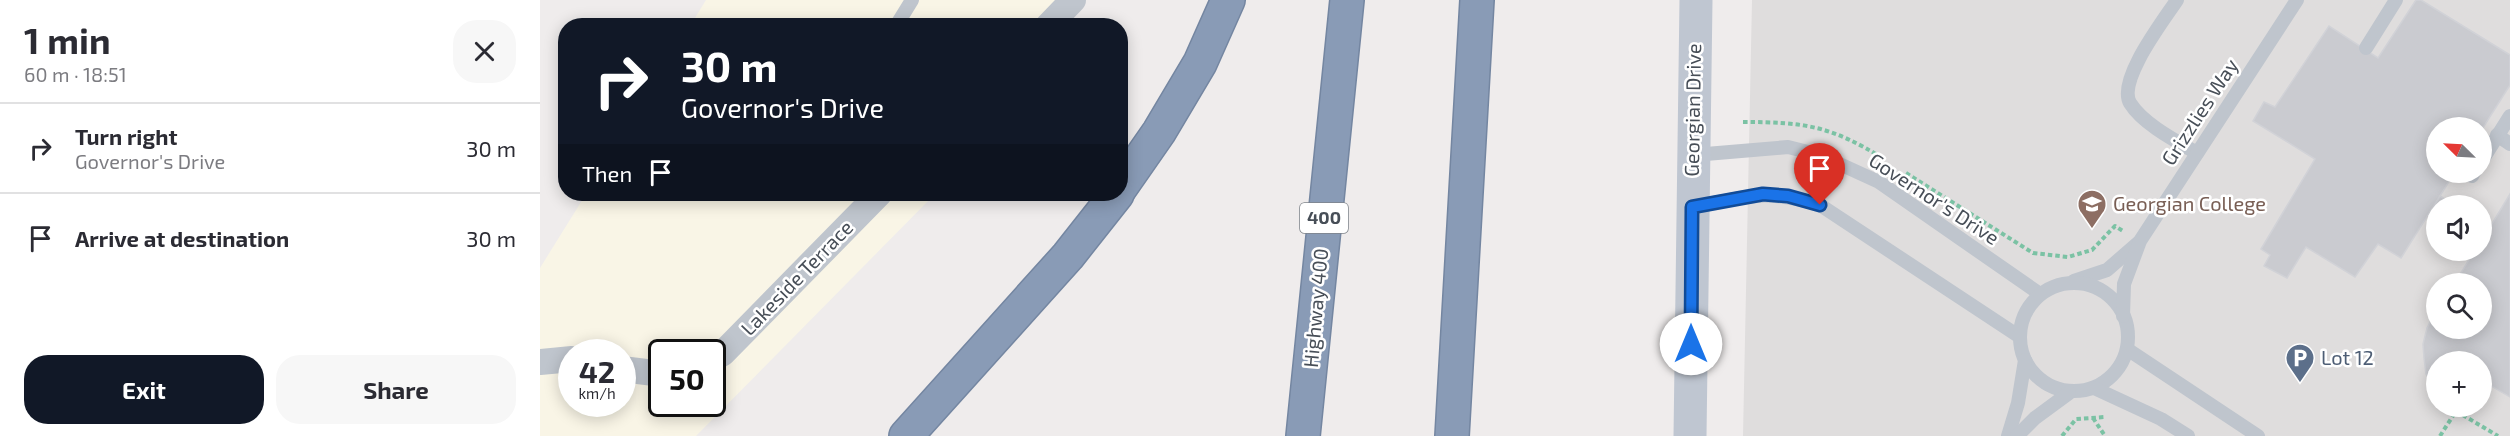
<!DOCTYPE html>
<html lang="en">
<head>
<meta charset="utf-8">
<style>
  :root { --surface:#fff; --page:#f7f7f7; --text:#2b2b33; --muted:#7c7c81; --line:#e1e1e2; --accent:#111827 }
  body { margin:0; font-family:"Exo 2",sans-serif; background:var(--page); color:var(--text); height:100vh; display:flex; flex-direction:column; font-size:22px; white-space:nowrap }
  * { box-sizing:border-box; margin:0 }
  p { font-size:20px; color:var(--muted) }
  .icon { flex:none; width:33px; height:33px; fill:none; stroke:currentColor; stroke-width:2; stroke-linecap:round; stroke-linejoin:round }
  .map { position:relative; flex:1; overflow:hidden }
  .side { display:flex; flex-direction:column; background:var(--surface); width:540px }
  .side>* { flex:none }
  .top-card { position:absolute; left:18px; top:18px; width:570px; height:183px; border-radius:24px; box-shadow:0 3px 15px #0003; background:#111827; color:#fff; overflow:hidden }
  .needle { width:39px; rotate:294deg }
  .buttons { position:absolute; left:1886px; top:117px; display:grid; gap:12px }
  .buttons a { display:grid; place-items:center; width:66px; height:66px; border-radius:50%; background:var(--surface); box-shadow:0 3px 15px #0003; font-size:30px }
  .speed { position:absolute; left:18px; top:339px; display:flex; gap:12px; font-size:30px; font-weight:700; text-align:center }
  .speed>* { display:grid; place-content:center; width:78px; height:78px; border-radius:50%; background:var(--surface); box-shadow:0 3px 15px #0003; line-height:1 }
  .speed small { font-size:15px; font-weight:400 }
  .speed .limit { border:3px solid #111; border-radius:9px; background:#fff; color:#111 }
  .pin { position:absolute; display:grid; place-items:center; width:51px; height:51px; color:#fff; margin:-62px -26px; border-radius:50% 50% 50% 0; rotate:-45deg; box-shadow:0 0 6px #0007 }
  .pin .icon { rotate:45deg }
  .me { position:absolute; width:66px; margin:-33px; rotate:0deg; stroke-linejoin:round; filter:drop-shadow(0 0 4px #0008) }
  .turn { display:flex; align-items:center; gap:21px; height:126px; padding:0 24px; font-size:27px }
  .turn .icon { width:78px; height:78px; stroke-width:2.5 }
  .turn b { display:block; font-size:42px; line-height:51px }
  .then { display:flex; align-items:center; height:57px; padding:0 24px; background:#0003; gap:12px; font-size:22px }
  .round { display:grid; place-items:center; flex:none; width:63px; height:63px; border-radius:24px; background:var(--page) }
  .summary { display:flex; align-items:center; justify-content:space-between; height:102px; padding:0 24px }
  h1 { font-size:36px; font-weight:700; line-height:45px }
  .cta { display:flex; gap:12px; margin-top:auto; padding:12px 24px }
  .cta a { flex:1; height:69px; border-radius:24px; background:var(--accent); color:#fff; font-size:24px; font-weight:700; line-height:69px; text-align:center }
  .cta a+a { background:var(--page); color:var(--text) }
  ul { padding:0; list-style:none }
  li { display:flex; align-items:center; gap:18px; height:90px; padding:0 24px; border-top:2px solid var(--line) }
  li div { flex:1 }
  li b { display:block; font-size:22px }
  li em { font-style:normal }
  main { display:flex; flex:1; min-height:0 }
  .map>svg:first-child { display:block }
</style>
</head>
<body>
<main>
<section class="side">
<div class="summary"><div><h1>1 min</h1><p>60 m · 18:51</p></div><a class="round"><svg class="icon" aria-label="close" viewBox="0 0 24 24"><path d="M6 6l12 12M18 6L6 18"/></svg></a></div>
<ul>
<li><svg class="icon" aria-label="right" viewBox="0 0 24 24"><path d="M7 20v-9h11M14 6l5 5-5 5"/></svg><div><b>Turn right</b><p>Governor's Drive</p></div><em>30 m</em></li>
<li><svg class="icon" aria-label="arrive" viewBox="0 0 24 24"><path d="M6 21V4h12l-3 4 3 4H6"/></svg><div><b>Arrive at destination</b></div><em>30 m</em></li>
</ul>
<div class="cta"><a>Exit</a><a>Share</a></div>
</section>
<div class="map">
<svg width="1970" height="436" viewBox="0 0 1970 436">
  <rect width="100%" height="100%" fill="#efecec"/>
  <g fill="#f9f5e6" fill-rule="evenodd">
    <polygon points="166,0 532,0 524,25 150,26"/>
    <path d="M46 194H395L156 436H0V268ZM32 352H82V404H32ZM122 352H172V404H122Z"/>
  </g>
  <path fill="#dfdddd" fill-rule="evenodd" d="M1212 0H1970V436H1203ZM1896 128H1941V172H1896ZM1896 206H1941V250H1896ZM1896 284H1941V328H1896ZM1896 362H1941V406H1896Z"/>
  <g fill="#cacbd0" stroke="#d1d2d7" stroke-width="1.5">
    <polygon points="1876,0 1881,0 1970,55 1970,85 1941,131 1941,128 1896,128 1896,172 1915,172 1861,258 1838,244 1815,277 1766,247 1747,278 1724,266 1730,255 1721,249 1775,159 1713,121 1724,102 1735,107 1789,26 1838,58"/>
    <polygon points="1970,194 1970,397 1941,380 1941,362 1896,362 1896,390 1886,374 1884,358 1883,344 1887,328 1896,310 1896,328 1941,328 1941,284 1914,284 1935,250 1941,250 1941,222 1950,227"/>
    <polygon points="1900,196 1916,206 1896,206 1896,215 1891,212"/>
  </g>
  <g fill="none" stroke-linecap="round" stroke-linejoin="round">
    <g stroke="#7486a1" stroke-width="36">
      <g id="motorway">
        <polyline points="580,188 619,132 660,63 688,0"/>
        <polyline points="366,436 528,256 577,194"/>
        <polyline points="763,436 807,0"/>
        <polyline points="912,436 937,0"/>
      </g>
    </g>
    <g stroke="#7bc2a4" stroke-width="4" stroke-dasharray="4.5 3" stroke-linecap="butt">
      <path d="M1203 122C1265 122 1291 126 1344 159"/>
      <polyline points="1366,173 1493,253 1528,257 1552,250 1575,226 1583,231"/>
      <polyline points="1553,418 1565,436"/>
      <polyline points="1522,436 1536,419 1565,417"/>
      <polyline points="1900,436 1916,411 1958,436"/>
    </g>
    <g stroke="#bfc5cd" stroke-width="14">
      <path d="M1637 0C1624 20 1577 80 1590 103 1603 124 1636 141 1657 153"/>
      <polyline points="356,26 372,0"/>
      <polyline points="1826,48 1856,0"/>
      <polyline points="1957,135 1970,144"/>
      <polyline points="1154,155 1248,147 1280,155 1339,182 1500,294"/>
      <polyline points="1941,162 1970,116"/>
      <polyline points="1932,176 1934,172"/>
      <path d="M1154 207C1207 196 1226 189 1280 205L1480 337"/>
      <polyline points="1534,281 1567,270 1598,243"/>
      <circle cx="1534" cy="337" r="54"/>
      <polyline points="1583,316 1584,284 1600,241 1757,0"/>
      <polyline points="1587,349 1718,436"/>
      <polyline points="1554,388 1621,419 1648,436"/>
      <polyline points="1468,436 1478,403 1485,360"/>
      <polyline points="1477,436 1495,418 1529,393"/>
    </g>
    <g stroke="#bfc5cd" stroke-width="26">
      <polyline points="508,26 533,0"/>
      <polyline points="172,359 183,353 339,194"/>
      <polyline points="0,362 32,359"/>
      <polyline points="82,369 122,374"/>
    </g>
    <polyline stroke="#bfc6d1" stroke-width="33" points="1150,436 1156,0"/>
    <use href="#motorway" stroke="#899bb6" stroke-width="33"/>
  </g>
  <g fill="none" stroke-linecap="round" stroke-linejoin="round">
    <g stroke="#114b97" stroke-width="15">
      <polyline id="route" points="1151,344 1152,207 1223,194 1248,196 1280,205"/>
    </g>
    <use href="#route" stroke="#1a73e8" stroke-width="10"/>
  </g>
  <defs>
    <g id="university-pin" transform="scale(1.5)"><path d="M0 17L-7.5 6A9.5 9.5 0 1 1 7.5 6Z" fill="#8d6e63" stroke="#fff"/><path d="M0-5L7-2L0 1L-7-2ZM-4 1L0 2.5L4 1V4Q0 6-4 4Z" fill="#fff"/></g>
    <g id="parking-pin" transform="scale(1.5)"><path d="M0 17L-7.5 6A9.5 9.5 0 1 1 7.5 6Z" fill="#5c6f8a" stroke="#fff"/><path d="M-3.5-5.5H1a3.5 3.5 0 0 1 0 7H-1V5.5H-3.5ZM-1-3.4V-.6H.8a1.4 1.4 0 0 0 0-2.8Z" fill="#fff"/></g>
  </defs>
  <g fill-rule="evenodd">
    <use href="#university-pin" x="1552" y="204"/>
    <use href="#parking-pin" x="1760" y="358"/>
  </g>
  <g text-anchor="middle" stroke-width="5" stroke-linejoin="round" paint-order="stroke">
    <rect fill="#fff" stroke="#7e8389" stroke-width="1.5" x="760" y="203" width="48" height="30" rx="4.5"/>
    <g font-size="18" font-weight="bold" fill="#474e57">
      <text x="784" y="224">400</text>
    </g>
    <g font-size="20" fill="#474e57" stroke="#fff">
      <text transform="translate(1153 110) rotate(-89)" y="7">Georgian Drive</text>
      <text transform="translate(1660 112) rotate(-57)" y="7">Grizzlies Way</text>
      <text transform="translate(1394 199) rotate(33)" y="7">Governor's Drive</text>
      <text transform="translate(257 278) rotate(-46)" y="7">Lakeside Terrace</text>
      <text transform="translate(776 308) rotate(-85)" y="7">Highway 400</text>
    </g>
    <g font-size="20" fill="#785e54" stroke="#fff" text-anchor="start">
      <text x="1573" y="211">Georgian College</text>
    </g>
    <g font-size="20" fill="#4e5e75" stroke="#fff" text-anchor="start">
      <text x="1781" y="365">Lot 12</text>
    </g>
  </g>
</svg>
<div class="buttons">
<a><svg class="needle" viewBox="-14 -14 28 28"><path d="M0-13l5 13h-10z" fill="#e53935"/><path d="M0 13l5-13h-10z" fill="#7c7c81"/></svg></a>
<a><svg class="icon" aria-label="sound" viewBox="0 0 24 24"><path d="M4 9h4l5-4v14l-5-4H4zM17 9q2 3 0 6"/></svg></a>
<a><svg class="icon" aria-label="search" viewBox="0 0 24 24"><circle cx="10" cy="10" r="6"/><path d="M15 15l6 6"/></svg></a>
<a>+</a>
</div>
<div class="speed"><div>42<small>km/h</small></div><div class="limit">50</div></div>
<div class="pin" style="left:1280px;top:205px;background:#d93025"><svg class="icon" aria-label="arrive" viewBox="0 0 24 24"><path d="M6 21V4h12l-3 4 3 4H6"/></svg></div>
<svg class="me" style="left:1151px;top:344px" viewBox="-20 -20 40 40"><circle r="19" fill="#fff"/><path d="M0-13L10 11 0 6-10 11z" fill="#1a73e8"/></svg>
<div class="top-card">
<div class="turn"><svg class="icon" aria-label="right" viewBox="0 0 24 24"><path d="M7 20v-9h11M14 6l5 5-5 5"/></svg><div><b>30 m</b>Governor's Drive</div></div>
<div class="then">Then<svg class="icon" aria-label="arrive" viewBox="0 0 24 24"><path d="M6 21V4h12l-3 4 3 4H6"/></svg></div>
</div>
</div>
</main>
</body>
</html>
